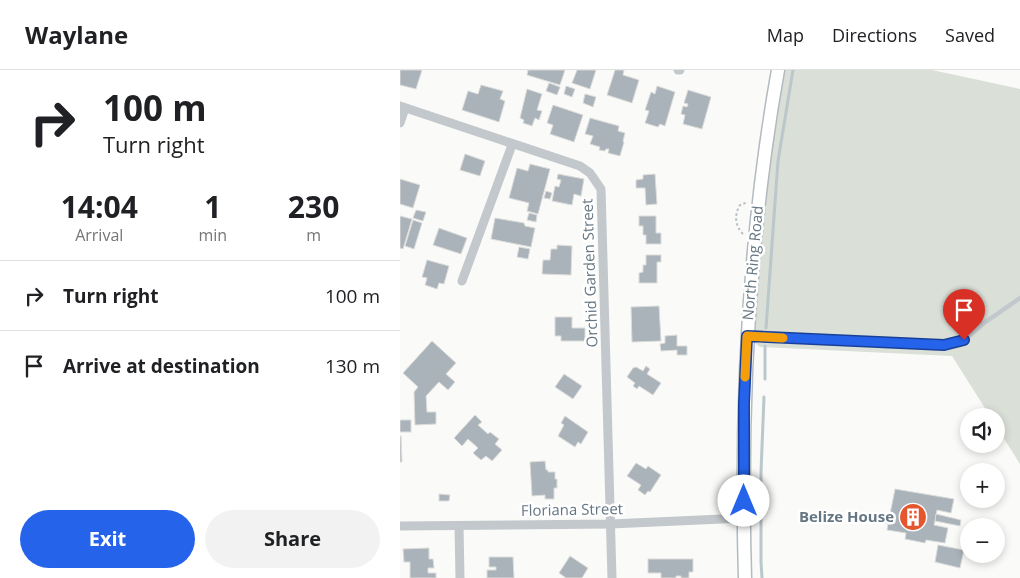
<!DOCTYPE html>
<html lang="en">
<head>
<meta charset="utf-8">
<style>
  :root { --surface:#fff; --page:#f2f2f2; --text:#202124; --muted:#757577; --line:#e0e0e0; --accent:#2563eb }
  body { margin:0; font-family:"Open Sans",sans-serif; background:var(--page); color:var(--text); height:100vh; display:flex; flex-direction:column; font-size:19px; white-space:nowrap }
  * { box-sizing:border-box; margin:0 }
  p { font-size:16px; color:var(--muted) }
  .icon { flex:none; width:28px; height:28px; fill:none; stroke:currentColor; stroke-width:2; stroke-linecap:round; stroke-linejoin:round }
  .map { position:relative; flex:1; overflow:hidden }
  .details { display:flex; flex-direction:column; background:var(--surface); width:400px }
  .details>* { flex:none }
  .top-card { background:#fff; color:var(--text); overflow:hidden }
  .fabs { position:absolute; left:560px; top:338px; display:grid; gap:10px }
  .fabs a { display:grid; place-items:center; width:45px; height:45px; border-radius:50%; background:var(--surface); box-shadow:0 2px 8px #0003; font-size:25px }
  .pin { position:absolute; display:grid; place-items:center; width:42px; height:42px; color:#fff; margin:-51px -21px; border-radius:50% 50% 50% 0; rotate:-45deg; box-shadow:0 0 5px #0007 }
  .pin .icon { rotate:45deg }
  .me { position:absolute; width:55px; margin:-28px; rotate:0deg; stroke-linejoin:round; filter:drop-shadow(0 0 4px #0008) }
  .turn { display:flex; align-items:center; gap:18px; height:105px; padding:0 20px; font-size:22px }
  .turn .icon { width:65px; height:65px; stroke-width:2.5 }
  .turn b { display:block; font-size:35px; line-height:42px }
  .eta { display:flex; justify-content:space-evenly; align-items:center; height:85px; text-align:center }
  .eta b { font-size:30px; font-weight:700; line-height:35px }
  .primary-button { display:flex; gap:10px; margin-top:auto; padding:10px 20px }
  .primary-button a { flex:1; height:58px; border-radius:30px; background:var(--accent); color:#fff; font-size:20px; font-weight:700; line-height:58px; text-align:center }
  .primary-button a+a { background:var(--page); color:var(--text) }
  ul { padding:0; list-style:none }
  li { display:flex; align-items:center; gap:15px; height:70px; padding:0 20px; border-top:1px solid var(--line) }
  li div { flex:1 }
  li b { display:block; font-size:19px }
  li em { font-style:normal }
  header { display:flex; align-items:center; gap:30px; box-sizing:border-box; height:70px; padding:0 25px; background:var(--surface); border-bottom:1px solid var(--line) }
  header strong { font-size:24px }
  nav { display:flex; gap:28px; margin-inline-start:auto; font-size:18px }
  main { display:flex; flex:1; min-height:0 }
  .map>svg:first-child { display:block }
</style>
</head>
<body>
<header>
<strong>Waylane</strong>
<nav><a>Map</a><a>Directions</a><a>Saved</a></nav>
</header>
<main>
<section class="details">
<div class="top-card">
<div class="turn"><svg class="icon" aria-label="right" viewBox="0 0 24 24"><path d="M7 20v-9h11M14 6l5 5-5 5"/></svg><div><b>100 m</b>Turn right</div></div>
</div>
<div class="eta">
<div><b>14:04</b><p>Arrival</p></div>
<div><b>1</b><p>min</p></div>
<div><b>230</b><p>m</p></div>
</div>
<ul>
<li><svg class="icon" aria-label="right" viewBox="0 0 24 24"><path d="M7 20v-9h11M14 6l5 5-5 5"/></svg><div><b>Turn right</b></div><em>100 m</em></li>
<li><svg class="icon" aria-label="arrive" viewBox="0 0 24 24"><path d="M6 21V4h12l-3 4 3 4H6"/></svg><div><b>Arrive at destination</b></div><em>130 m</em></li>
</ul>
<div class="primary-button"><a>Exit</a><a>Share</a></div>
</section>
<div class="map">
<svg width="620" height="508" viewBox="0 0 620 508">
  <rect width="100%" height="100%" fill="#fafaf8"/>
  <polygon fill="#dadfd7" points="378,0 532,0 620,19 620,394 596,356 596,346 590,346 552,286 360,277 347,267"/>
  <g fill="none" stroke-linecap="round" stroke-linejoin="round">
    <g stroke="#bbc7cb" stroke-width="3">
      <polyline points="366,258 378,91 393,0"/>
      <polyline points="365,276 365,309"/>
      <polyline points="362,508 361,492 361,402 364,327"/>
    </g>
  </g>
  <g fill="#aab3b9" stroke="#dcdcda">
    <polygon points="0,0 22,0 16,19 0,15"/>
    <polygon points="128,0 165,0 160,15 127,5"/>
    <polygon points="177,0 196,0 190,19 172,13"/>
    <polygon points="215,0 224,0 223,5 239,10 232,33 207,25"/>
    <polygon points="149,13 160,17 157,25 146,21"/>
    <polygon points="81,15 103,21 100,29 105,31 99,52 62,40 68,21 78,24"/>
    <polygon points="166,16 175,19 172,27 164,24"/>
    <polygon points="257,16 275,22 265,56 260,54 258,57 245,53 249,41 245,40 251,22 255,24"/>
    <polygon points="127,19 142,24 137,40 142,41 139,50 135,48 132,56 123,53 124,50 120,48"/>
    <polygon points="288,20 311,27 302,59 283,54 285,45 281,44 283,36 287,37 288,34 284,33"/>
    <polygon points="185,24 196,27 193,37 183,33"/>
    <polygon points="153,35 183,45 174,72 150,64 153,55 147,53"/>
    <polygon points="190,48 219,56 218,61 225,63 223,71 224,72 220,86 208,83 209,79 206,79 205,81 199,80 200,77 190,74 193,66 185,64"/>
    <polygon points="65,84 85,91 80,106 60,100"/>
    <polygon points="130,94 150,99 138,144 127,141 129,133 109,128 117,98 128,101"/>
    <polygon points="158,104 184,109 181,126 174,124 172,135 152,131 155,116 159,117 161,110 157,109"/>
    <polygon points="255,104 257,134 246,135 245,118 236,118 236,110 243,109 243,105"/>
    <polygon points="0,109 20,115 13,138 0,134"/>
    <polygon points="146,121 152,123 150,129 144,128"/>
    <polygon points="16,140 26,142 23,151 13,148"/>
    <polygon points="129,143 137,145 136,152 127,150"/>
    <polygon points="0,146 12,149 3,179 0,178"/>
    <polygon points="239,146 256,146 256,163 261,163 261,174 246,174 246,165 243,165 243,156 239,156"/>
    <polygon points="95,148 124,153 125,156 135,158 131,177 91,169"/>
    <polygon points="13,150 22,153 14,179 5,176"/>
    <polygon points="39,158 67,168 61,184 33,175"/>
    <polygon points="157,175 172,176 171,205 142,204 143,190 150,190 151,179 157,179"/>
    <polygon points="119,177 130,179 128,189 117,187"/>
    <polygon points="246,185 261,185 261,192 257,192 257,213 239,213 239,203 243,202 243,195 246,195"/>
    <polygon points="27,190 49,196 44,214 39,213 37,219 25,215 27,208 22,207"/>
    <polygon points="259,236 261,271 232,272 231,237"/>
    <polygon points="155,247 172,247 172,258 185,258 185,271 161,271 161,266 155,266"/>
    <polygon points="277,265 277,276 287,276 287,285 277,285 277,280 261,281 260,274 265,273 265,266"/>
    <polygon points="32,271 56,293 46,304 55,312 48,320 39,312 26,326 27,342 36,342 36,354 15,355 14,322 18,317 3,303"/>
    <polygon points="246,296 250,299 247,304 261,313 253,325 239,316 237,319 233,316 235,313 227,307 233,298 236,297 243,301"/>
    <polygon points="164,304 182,316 173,329 155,317"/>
    <polygon points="75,345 82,352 78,355 88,364 90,362 99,369 95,374 102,380 92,391 86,386 81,390 73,383 78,378 68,369 62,376 54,368"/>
    <polygon points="165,346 188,362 181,374 178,372 175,377 158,366 164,355 161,353"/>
    <rect x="0" y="350" width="11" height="12"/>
    <polygon points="0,366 1,366 2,392 0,392"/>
    <polygon points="145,391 146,400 148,400 148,402 155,402 155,409 157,409 157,418 154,418 154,429 145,429 145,425 132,426 130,392"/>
    <polygon points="236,393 246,399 248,396 261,405 250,422 248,421 245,425 238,420 241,415 227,406"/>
    <polygon points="495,419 554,429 551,443 537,440 535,451 534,455 548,458 545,473 526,470 525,473 505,469 506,463 487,460 488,454 484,453 485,449 489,449"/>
    <polygon points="39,424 50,425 49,431 39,431"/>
    <polygon points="536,444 561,450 560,456 535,451"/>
    <polygon points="538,475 564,480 560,498 535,492"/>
    <polygon points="29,478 29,489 33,489 34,498 28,498 28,503 36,503 36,508 10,508 10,492 4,492 3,479"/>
    <polygon points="170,486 188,498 182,508 166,508 159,503"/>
    <polygon points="89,487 113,487 114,508 87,508 87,500 96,500 96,497 89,497"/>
    <polygon points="248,489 293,489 293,502 289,502 289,508 281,508 281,506 276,506 276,508 261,508 261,503 248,503"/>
  </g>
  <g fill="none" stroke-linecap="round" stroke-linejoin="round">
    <g stroke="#b3babf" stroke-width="15">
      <path id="secondary" d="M345 508C340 338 348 168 378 0"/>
    </g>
    <path stroke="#bbbfc2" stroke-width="2" stroke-dasharray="2.5 2.5" stroke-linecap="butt" d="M343 164C335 156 334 145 340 135L348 132"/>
    <polyline stroke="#c3c8cc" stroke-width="4.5" points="349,267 544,275 564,270 584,253 620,228"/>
    <g stroke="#c3c8cc" stroke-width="9">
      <polyline points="278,0 280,0"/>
      <polyline points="0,36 180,96 190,103 201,119 212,508"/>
      <polyline points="0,53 5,38"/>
      <polyline points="62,211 112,75"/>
      <polyline points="0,456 211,454 344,448"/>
      <polyline points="59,456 60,508"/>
    </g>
    <use href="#secondary" stroke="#fff" stroke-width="12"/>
  </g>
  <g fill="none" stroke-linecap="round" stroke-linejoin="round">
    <g stroke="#184099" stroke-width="12">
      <polyline id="route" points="344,431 344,333 347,266 544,275 564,270"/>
    </g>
    <use href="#route" stroke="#2563eb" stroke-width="9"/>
    <polyline stroke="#f59e0b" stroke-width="9" points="345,307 347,266 383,268"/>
  </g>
  <defs>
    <g id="building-disc" transform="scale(1.4375)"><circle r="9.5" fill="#e4572e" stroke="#fff"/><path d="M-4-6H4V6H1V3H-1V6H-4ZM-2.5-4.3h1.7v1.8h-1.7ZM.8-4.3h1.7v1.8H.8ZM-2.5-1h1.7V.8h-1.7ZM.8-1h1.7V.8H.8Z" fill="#fff"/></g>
  </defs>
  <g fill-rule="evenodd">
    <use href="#building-disc" x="513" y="447"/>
  </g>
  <g text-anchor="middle" stroke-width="5" stroke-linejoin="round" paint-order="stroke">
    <g font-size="15" fill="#657683" stroke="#fff">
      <text transform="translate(353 193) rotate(-85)" y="5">North Ring Road</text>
      <text transform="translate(190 203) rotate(-92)" y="5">Orchid Garden Street</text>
      <text transform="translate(172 440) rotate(-1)" y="5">Floriana Street</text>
    </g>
    <g font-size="15" font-weight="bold" fill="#657683" stroke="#fff" text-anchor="end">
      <text x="494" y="452">Belize House</text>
    </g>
  </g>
</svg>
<div class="fabs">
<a><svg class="icon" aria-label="sound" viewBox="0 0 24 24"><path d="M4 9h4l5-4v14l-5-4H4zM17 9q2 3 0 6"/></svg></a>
<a>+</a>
<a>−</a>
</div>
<div class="pin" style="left:564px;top:270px;background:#d93025"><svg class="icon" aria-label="arrive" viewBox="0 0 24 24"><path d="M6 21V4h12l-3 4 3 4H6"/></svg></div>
<svg class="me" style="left:344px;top:431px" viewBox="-20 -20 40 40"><circle r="19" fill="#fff"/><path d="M0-13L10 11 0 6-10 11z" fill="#2563eb"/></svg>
</div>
</main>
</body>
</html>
